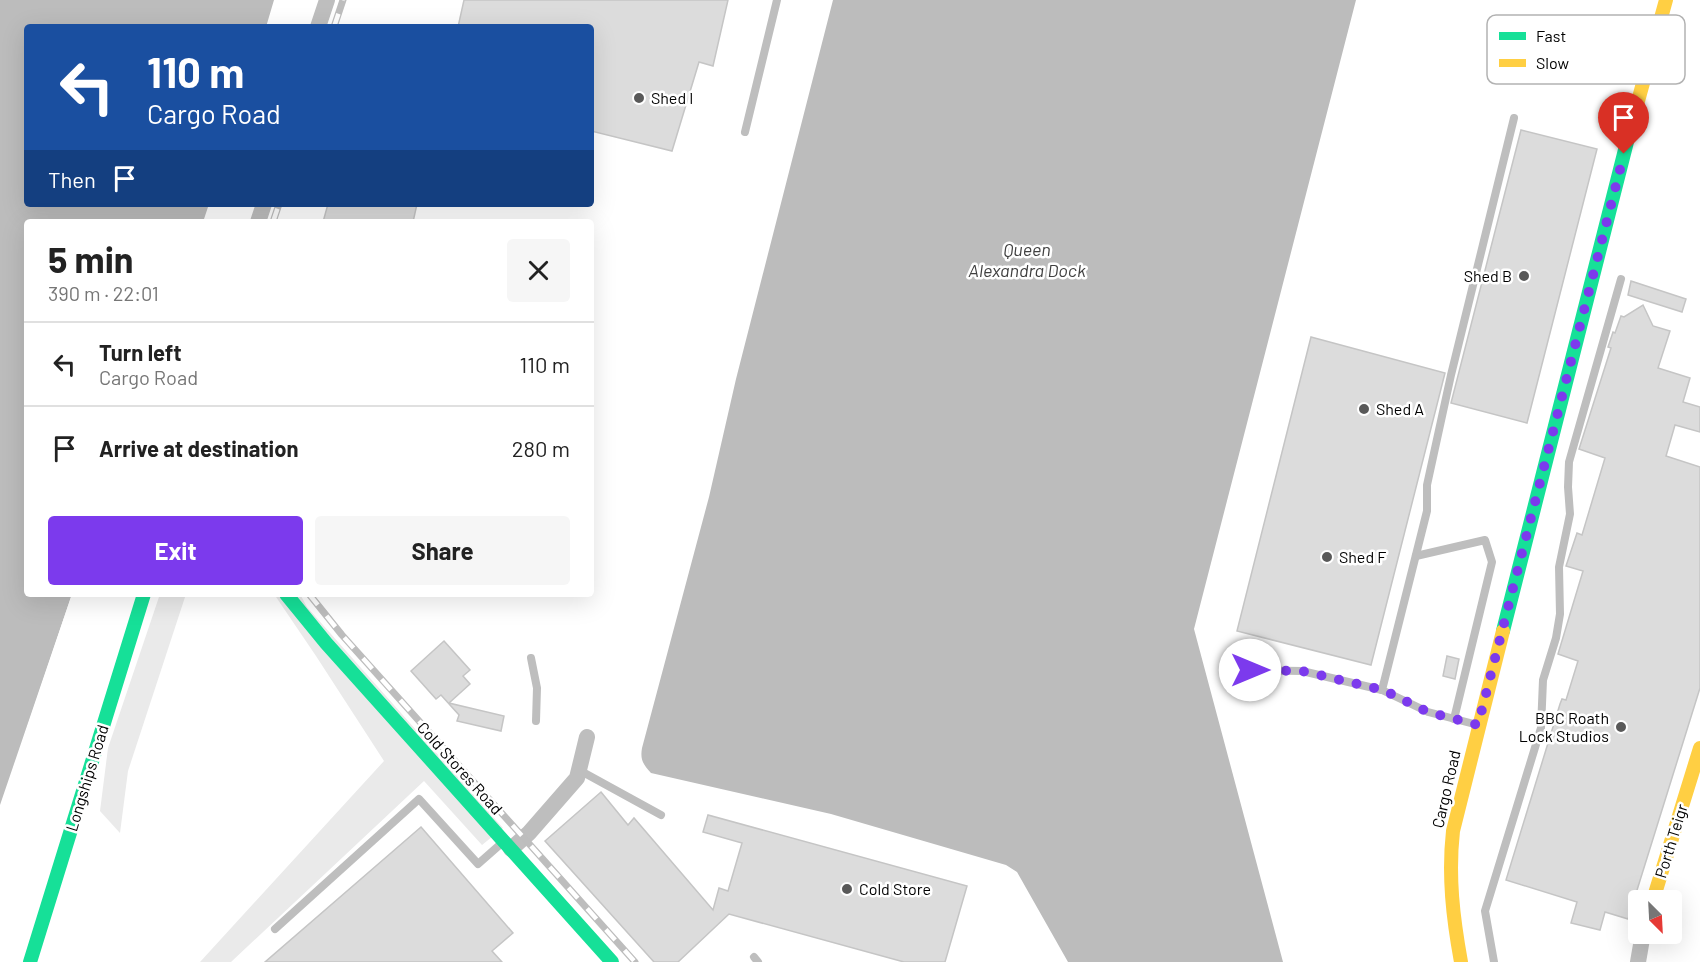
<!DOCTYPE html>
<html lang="en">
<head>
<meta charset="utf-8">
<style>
  :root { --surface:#fff; --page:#f6f6f6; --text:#222; --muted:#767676; --line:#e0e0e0; --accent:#7c3aed }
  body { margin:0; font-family:Barlow,sans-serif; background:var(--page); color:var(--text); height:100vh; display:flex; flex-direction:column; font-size:22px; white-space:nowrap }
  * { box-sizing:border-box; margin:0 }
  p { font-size:20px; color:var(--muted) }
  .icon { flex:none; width:33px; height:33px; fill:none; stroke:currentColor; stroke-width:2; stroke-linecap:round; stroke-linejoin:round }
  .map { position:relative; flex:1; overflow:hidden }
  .side { position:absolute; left:24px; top:219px; width:570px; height:378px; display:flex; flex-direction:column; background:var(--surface); border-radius:6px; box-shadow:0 6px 24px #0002 }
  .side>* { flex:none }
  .hud { position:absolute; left:24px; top:24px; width:570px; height:183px; border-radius:6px; box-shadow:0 6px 24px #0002; background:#1a4fa0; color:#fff; overflow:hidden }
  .needle { width:39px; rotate:156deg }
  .buttons { position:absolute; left:1628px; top:890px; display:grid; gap:12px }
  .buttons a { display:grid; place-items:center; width:54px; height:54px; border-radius:6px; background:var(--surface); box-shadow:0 6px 24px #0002; font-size:30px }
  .pin { position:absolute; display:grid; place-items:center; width:51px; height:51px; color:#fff; margin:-62px -26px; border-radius:50% 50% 50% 0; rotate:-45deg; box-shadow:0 0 6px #0007 }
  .pin .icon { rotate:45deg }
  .me { position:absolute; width:66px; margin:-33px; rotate:90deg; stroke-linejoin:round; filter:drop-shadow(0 0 4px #0008) }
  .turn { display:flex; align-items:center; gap:21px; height:126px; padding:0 24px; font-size:27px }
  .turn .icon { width:78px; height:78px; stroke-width:2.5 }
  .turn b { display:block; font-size:42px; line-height:51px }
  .then { display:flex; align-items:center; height:57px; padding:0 24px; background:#0003; gap:12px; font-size:22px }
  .round { display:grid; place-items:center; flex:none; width:63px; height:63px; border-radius:6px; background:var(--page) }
  .overview { display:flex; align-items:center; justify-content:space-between; height:102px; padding:0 24px }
  h1 { font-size:36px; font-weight:700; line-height:45px }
  .cta { display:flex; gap:12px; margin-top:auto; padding:12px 24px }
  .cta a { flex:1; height:69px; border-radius:6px; background:var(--accent); color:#fff; font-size:24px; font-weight:700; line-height:69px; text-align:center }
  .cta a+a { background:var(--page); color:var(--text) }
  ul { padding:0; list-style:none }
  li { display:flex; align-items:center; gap:18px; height:84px; padding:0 24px; border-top:2px solid var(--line) }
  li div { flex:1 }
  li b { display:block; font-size:22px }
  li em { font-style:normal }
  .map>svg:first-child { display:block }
</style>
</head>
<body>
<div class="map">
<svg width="1700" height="962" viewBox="0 0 1700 962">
  <rect width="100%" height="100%" fill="#fff"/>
  <g fill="#eaeaea">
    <polygon points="160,594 186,594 128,771 120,833 100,811 108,748"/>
    <polygon points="274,594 300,594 307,607 503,828 482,845 424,781 231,962 200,962 384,761 316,656"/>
  </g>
  <g fill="#bcbcbc">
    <polygon points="0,0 274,0 266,27 27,27 27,204 209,204 203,222 27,222 27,594 72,594 0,805"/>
    <path d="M833 0H1356L1194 629 1283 962H1068L1017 872 1006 865 831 814 651 773C643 764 640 760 642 748L709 497 736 379Z"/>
  </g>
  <polygon fill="#fff" points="72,594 75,595 3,806 0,808"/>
  <g fill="#dcdcdc" stroke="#c5c5c5" stroke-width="1.5">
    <polygon points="464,0 728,0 713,66 699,62 672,151 591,131 591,27 458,27"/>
    <polygon points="1521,130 1597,149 1527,423 1451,403"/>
    <polygon points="328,204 417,204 413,222 323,222"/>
    <polygon points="1631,281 1686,299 1682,312 1628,295"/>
    <polygon points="1643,305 1653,326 1670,331 1658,368 1690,378 1683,402 1700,407 1700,432 1675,425 1666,456 1700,467 1700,688 1628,919 1605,912 1600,930 1571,923 1577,902 1506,880 1560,704 1562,699 1566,700 1578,661 1558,654 1583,571 1566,566 1577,533 1582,535 1605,458 1579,449 1611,348 1608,347 1613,332 1615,333 1621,316 1624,317"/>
    <polygon points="1311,337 1445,373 1371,665 1237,631"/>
    <polygon points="444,641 470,670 463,676 470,684 449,703 504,716 501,731 457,721 459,715 441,695 436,699 411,671"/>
    <polygon points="1447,656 1459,659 1455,679 1443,676"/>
    <polygon points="601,792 628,825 634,818 713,910 719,888 728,891 742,843 703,832 708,815 967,886 945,962 904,962 729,914 678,962 654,962 545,841"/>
    <polygon points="421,827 513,933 492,951 502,962 265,962"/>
  </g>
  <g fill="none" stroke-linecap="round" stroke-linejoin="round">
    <g stroke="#bebebe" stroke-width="8">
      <polyline points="745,132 777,0"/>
      <polyline points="1416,556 1485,540 1492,562 1454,719"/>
      <polyline points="531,658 537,688 536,721"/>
      <polyline points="1250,670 1302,671 1382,690 1428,712 1478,725"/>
      <polyline points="1382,690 1427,511 1427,485 1451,375 1514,118"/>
      <polyline points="579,770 661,815"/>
      <polyline points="275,929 419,799 478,864 503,842"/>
      <polyline points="754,957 758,962"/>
      <polyline points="1494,962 1485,911 1541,728 1543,680 1556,638 1560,614 1559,567 1570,514 1568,487 1569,462 1621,279"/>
    </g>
    <g stroke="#bebebe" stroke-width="16">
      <polyline points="318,27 327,0"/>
      <polyline points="258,222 264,204"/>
      <polyline points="511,849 529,833 577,778 587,737"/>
      <polyline points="1638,962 1643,933"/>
    </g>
    <g stroke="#16e098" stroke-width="14">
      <polyline points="286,594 326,643 612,962"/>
      <polyline points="1503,631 1630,130"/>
      <polyline points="30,962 144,594"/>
    </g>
    <g stroke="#ffcf43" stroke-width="14">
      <polyline points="1630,130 1666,0"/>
      <polyline points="1653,900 1700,748"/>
      <path d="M1461 962C1453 918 1448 876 1453 831L1503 631"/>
    </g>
    <g stroke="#bdbdbd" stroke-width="7">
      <g id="rail">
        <polyline points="334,27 343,0"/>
        <polyline points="273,222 279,204"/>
        <polyline points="309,594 342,635 635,962"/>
      </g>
    </g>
    <use href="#rail" stroke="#fff" stroke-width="4.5" stroke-dasharray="14" stroke-linecap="butt"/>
  </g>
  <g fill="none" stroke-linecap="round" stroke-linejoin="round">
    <polyline stroke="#7c3aed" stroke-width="10" stroke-dasharray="0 18" points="1250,670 1302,671 1383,690 1428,712 1478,725 1624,154"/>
  </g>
  <g fill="#595959" stroke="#fff" stroke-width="2">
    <circle cx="639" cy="98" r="6"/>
    <circle cx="1524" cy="276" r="6"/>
    <circle cx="1364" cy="409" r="6"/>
    <circle cx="1327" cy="557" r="6"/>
    <circle cx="1621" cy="727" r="6"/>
    <circle cx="847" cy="889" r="6"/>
  </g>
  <g text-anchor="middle" stroke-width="5" stroke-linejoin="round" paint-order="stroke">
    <g font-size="16" fill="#000" stroke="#fff" text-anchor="start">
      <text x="651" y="104">Shed I</text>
      <text x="1512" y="282" text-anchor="end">Shed B</text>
      <text x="1376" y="415">Shed A</text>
      <text x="1339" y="563">Shed F</text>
      <text x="1609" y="724" text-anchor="end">BBC Roath<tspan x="1609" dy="18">Lock Studios</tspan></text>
      <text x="859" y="895">Cold Store</text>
    </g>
    <g font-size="16" fill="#000" stroke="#fff">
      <text transform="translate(460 768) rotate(48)" y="6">Cold Stores Road</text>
      <text transform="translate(87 778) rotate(-73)" y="6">Longships Road</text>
      <text transform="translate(1446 789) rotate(-77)" y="6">Cargo Road</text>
      <text transform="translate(1671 841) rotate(-73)" y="6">Porth Teigr</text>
    </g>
    <g font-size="18" font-style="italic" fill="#404040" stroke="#fff">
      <text x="1027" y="256">Queen<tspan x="1027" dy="21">Alexandra Dock</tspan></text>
    </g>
  </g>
  <rect x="1487" y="15" width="198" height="69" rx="9" fill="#fff" stroke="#b2b2b2" stroke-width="1.5"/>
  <rect x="1499" y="32" width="27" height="8" fill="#16e098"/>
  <rect x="1499" y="59" width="27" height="8" fill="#ffcf43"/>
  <g font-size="16" fill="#000">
    <text x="1536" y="42">Fast</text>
    <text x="1536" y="69">Slow</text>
  </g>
</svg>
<div class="buttons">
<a><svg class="needle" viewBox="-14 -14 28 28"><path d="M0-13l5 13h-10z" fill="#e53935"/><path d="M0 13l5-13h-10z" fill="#767676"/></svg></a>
</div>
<div class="pin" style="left:1624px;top:154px;background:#d93025"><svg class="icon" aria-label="arrive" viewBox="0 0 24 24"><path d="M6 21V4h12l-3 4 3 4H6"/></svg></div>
<svg class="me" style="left:1250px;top:670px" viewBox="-20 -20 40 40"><circle r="19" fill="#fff"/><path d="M0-13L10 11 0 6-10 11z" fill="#7c3aed"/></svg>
<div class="hud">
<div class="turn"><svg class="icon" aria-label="left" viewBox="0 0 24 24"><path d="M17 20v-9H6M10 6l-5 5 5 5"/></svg><div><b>110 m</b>Cargo Road</div></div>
<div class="then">Then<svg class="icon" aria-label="arrive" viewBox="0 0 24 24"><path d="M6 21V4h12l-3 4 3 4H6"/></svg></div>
</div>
<section class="side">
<div class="overview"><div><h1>5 min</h1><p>390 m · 22:01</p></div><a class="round"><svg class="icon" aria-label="close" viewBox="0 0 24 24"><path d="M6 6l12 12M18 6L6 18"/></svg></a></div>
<ul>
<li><svg class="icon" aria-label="left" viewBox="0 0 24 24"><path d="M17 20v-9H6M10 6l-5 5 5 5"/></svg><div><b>Turn left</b><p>Cargo Road</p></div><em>110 m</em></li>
<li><svg class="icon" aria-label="arrive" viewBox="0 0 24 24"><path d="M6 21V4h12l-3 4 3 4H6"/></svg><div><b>Arrive at destination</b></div><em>280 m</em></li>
</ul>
<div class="cta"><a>Exit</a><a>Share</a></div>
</section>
</div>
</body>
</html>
